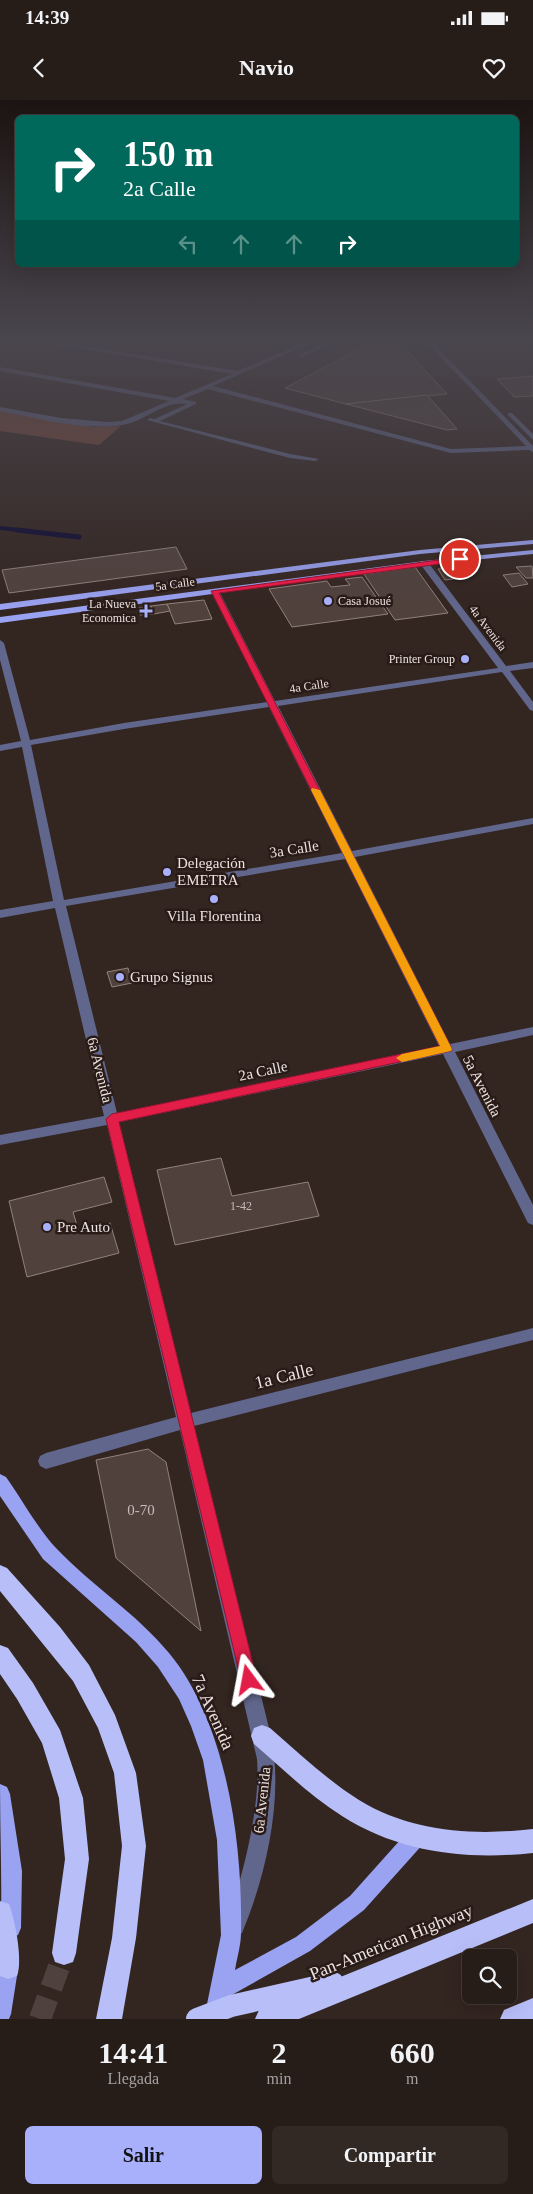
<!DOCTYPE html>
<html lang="es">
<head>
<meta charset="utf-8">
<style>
  :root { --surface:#261c18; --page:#322925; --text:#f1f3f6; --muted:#a4a1a2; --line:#423a37; --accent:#a8b0fc }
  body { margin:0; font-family:Georgia,serif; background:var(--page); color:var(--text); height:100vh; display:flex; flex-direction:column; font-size:19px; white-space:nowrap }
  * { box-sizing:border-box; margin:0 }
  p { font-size:16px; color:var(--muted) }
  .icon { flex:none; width:28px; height:28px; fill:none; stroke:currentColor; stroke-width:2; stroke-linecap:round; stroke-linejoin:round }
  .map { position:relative; height:1919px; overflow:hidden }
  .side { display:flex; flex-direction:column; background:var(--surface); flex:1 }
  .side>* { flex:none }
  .hud { position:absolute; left:15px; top:15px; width:504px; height:152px; border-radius:8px; box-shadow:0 5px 20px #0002,0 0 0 1px var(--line); background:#00695c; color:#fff; overflow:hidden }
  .fabs { position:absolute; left:462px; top:1849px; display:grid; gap:10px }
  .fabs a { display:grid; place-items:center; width:55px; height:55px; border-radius:8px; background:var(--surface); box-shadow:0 5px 20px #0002,0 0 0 1px var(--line); font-size:25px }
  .pin { position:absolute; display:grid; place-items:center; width:42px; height:42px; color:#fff; margin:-21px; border:2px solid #fff; border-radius:50%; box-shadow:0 1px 5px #0007 }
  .me { position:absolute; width:55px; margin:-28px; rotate:347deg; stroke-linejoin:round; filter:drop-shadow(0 0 4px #0008) }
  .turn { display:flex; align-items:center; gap:18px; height:105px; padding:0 25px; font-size:22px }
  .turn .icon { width:65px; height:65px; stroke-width:2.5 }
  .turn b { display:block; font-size:35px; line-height:42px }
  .lanes { display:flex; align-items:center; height:48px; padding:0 25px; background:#0003; justify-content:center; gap:25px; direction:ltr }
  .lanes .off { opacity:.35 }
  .eta { display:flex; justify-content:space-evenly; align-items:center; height:85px; text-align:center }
  .eta b { font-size:30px; font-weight:700; line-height:35px }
  .button { display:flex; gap:10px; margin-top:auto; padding:10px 25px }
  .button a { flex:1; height:58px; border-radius:8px; background:var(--accent); color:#111; font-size:20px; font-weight:700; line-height:58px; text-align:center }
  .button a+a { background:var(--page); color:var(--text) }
  .status { display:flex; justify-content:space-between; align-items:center; height:35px; padding:0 25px; background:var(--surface); direction:ltr }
  .status svg { height:14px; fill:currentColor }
  header { display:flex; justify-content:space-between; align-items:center; height:65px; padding:0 25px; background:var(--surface); font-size:22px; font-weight:700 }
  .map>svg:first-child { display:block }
</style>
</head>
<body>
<div class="status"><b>14:39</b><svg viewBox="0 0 49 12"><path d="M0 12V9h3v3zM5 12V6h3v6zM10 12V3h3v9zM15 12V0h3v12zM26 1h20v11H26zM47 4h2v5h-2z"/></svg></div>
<header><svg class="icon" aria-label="back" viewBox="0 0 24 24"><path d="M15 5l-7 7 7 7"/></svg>Navio<svg class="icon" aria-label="heart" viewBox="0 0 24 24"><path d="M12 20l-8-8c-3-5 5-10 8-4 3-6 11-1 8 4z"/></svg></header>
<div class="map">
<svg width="533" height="1919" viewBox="0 0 533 1919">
  <rect width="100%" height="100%" fill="#332520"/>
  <polygon fill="#784534" points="0,310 94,327 121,326 99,345 0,331"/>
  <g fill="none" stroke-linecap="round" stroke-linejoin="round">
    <polyline stroke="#0d0a32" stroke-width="4" points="0,428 28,431"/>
    <polyline stroke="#0d0a32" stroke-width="5" points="17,430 79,437"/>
  </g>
  <g fill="#50413c" stroke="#93827c">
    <polygon points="373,242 399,242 447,294 346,304 285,288"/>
    <polygon points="533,276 533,296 514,297 497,279"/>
    <polygon points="427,295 457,329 447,330 346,304"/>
    <polygon points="176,447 187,469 9,493 2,470"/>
    <polygon points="532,466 533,478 526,478 516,467"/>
    <polygon points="415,467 448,513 395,520 364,474"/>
    <polygon points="460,467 467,477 445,480 438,469"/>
    <polygon points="519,473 528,484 512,487 503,475"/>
    <polygon points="362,477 388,514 292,527 269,489 327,481 331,487 350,485 345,479"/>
    <polygon points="204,500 212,519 175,524 167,504"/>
    <polygon points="167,504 170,511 154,514 151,506"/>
    <polygon points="151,506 154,514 140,515 137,508"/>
    <polygon points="128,868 132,883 112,887 107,872"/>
    <polygon points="221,1058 232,1096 308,1082 319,1116 175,1145 157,1070"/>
    <polygon points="104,1077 112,1102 73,1112 79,1132 110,1123 119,1153 27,1177 9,1101"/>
    <polygon points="148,1349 166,1362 201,1531 116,1458 96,1360"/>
  </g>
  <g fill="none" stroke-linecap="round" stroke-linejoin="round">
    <polyline stroke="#4f413d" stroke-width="22" stroke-dasharray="22 11" stroke-linecap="butt" points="40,1919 64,1853"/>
    <g fill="#61668c" fill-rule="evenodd">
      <path d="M44 242H57L238 271 305 242H313L213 286 451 349 526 346 426 242H432L533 346V352L529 350 451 353 208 289 183 299 196 302V304L160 321 290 354 319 359 315 361 290 358 147 320 150 318 155 319 187 304C163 300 145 322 122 325 82 331 39 318 0 311V307L61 318 108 322 122 321 169 301 0 271V267L175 298 232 274Z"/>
      <polygon points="327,242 335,242 302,257 297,256"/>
      <polygon points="508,313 512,313 533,334 533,340 508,315"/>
      <path d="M421 461H427L506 566 533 562V568L510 571 533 602V611L530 610 502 572 278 606 352 751 533 718V724L355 757 450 944 533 927V935L455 952 533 1105V1125L528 1123 443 954 119 1022 191 1313 533 1228V1240L194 1326 271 1636C284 1697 266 1776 242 1833L235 1836 228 1833 225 1826C242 1782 261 1706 257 1659L180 1330 46 1369 40 1366 38 1361 40 1356 46 1353 176 1317 107 1025 0 1045V1035L104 1016 55 808 0 818V810L53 801 22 647 0 651V645L21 641 0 560V540L4 543 30 640 124 623 267 602 211 491 215 489 219 491 275 601 498 568 421 465ZM269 607 342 753 64 800 31 645 124 629ZM345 759 439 946 117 1013 66 806Z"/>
    </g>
    <g fill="#9aa2f2" fill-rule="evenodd">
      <polygon points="533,440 533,444 420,454 0,510 0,504 420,450"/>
      <polygon points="533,450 533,454 424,465 0,523 0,517 424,461"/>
      <path d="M0 1374 6 1377C21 1398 38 1429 56 1448 91 1485 136 1513 169 1553 227 1623 243 1745 241 1833 241 1845 237 1858 235 1870L296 1837 350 1796 410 1729 417 1726 424 1729 427 1736 424 1743 364 1810 310 1851 230 1896 225 1919H207L205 1914 221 1835 217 1740 203 1660 191 1626 179 1599 158 1567 136 1542 43 1459 0 1396Z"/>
      <path d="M0 1684 7 1687 10 1694 22 1771 21 1828 18 1835 11 1838 4 1835 1 1828C2 1780 0 1732 0 1684Z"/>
      <polygon points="9,1853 16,1856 19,1863 11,1914 9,1919 0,1919 0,1860 2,1856"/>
    </g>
    <g fill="#b8bff8" fill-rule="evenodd">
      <polygon points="0,1465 7,1468 60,1527 89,1565 115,1615 136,1673 146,1746 136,1838 122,1919 96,1919 112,1838 122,1746 114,1673 98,1628 73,1581 0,1491"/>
      <polygon points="0,1545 8,1548 33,1583 60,1630 83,1698 89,1759 76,1853 73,1862 64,1865 55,1862 52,1853 65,1759 59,1698 42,1643 17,1599 0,1574"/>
      <path d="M262 1625 270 1628C299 1653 327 1680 359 1700 411 1732 474 1736 533 1729V1753C467 1760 400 1753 342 1716 310 1696 283 1669 254 1644L251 1636 254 1628Z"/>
      <polygon points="533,1799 533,1823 299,1919 255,1919 259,1910"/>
      <path d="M0 1801 9 1804C15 1820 23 1860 17 1876L8 1879 0 1876Z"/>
      <polygon points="533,1898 533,1919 500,1919 504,1910"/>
    </g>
    <polyline stroke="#b8bff8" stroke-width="22" points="197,1919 231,1906 333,1883"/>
  </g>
  <linearGradient id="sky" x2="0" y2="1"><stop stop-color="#1c1412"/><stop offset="0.47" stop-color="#4a464e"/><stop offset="1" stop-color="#4a464e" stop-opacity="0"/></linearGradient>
  <rect width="533" height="510" fill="url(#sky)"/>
  <polygon fill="#e11d48" stroke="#92132f" points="460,457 463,461 219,493 452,949 451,951 119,1022 257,1580 255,1586 249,1589 243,1586 241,1580 106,1019 112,1014 440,946 211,491"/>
  <polygon fill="#f59e0b" points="312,688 320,690 452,949 451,951 402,962 396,958 402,954 440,946 311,690"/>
  <g fill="#a8b0fc" stroke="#291b17" stroke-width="2">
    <circle cx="328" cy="501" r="5"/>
    <path d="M143.5 503.5h5v5h5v5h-5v5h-5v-5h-5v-5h5z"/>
    <circle cx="465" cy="559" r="5"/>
    <circle cx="167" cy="772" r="5"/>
    <circle cx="214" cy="799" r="5"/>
    <circle cx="120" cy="877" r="5"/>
    <circle cx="47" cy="1127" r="5"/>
  </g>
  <g text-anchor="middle" stroke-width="5" stroke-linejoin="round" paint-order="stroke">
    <g font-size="12" fill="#ece2df" stroke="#291b17">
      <text transform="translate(175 484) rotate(-8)" y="4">5a Calle</text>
      <text transform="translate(488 528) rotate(53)" y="4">4a Avenida</text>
      <text transform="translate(309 586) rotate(-9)" y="4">4a Calle</text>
    </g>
    <g font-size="12" fill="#ece2df" stroke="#291b17" text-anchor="end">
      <text x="338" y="505" text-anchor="start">Casa Josué</text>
      <text x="136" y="508">La Nueva<tspan x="136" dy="14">Economica</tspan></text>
      <text x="455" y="563">Printer Group</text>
    </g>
    <g font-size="12" fill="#c5bab6">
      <text x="241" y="1110">1-42</text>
    </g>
    <g font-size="15" fill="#ece2df" stroke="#291b17">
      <text transform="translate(294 749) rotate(-9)" y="5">3a Calle</text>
      <text transform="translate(100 970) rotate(76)" y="5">6a Avenida</text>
      <text transform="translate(263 971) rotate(-12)" y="5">2a Calle</text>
      <text transform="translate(482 986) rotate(63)" y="5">5a Avenida</text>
      <text transform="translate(262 1700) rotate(-84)" y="5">6a Avenida</text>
    </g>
    <g font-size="15" fill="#ece2df" stroke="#291b17" text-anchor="start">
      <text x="177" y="768">Delegación<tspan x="177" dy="17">EMETRA</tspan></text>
      <text x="214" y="821" text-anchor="middle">Villa Florentina</text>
      <text x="130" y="882">Grupo Signus</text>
      <text x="57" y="1132">Pre Auto</text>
    </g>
    <g font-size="15" fill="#c5bab6">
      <text x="141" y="1415">0-70</text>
    </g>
    <g font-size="18" fill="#ece2df" stroke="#291b17">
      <text transform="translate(284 1276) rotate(-14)" y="6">1a Calle</text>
      <text transform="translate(213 1612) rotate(66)" y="6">7a Avenida</text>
      <text transform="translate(391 1842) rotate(-22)" y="6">Pan-American Highway</text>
    </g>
  </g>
</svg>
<div class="fabs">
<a><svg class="icon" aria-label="search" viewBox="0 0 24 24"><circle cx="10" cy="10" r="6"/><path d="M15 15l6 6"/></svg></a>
</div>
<div class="pin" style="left:460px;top:459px;background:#d93025"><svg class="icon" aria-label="arrive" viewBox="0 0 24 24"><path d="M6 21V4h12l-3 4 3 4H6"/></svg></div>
<svg class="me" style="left:249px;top:1580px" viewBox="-20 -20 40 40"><path d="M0-17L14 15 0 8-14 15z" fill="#e11d48" stroke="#fff" stroke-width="4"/></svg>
<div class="hud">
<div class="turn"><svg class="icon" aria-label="right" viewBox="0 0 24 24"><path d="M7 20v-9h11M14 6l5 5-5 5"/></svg><div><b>150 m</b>2a Calle</div></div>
<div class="lanes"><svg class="icon off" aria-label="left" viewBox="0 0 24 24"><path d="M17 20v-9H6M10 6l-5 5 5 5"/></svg><svg class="icon off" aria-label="ahead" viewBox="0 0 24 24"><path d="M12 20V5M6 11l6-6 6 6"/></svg><svg class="icon off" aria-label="ahead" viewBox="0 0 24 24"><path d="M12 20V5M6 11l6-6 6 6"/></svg><svg class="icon" aria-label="right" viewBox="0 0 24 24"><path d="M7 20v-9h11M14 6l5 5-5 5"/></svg></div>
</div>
</div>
<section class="side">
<div class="eta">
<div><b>14:41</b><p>Llegada</p></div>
<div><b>2</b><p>min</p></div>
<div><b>660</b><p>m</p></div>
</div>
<div class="button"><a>Salir</a><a>Compartir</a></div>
</section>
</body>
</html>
